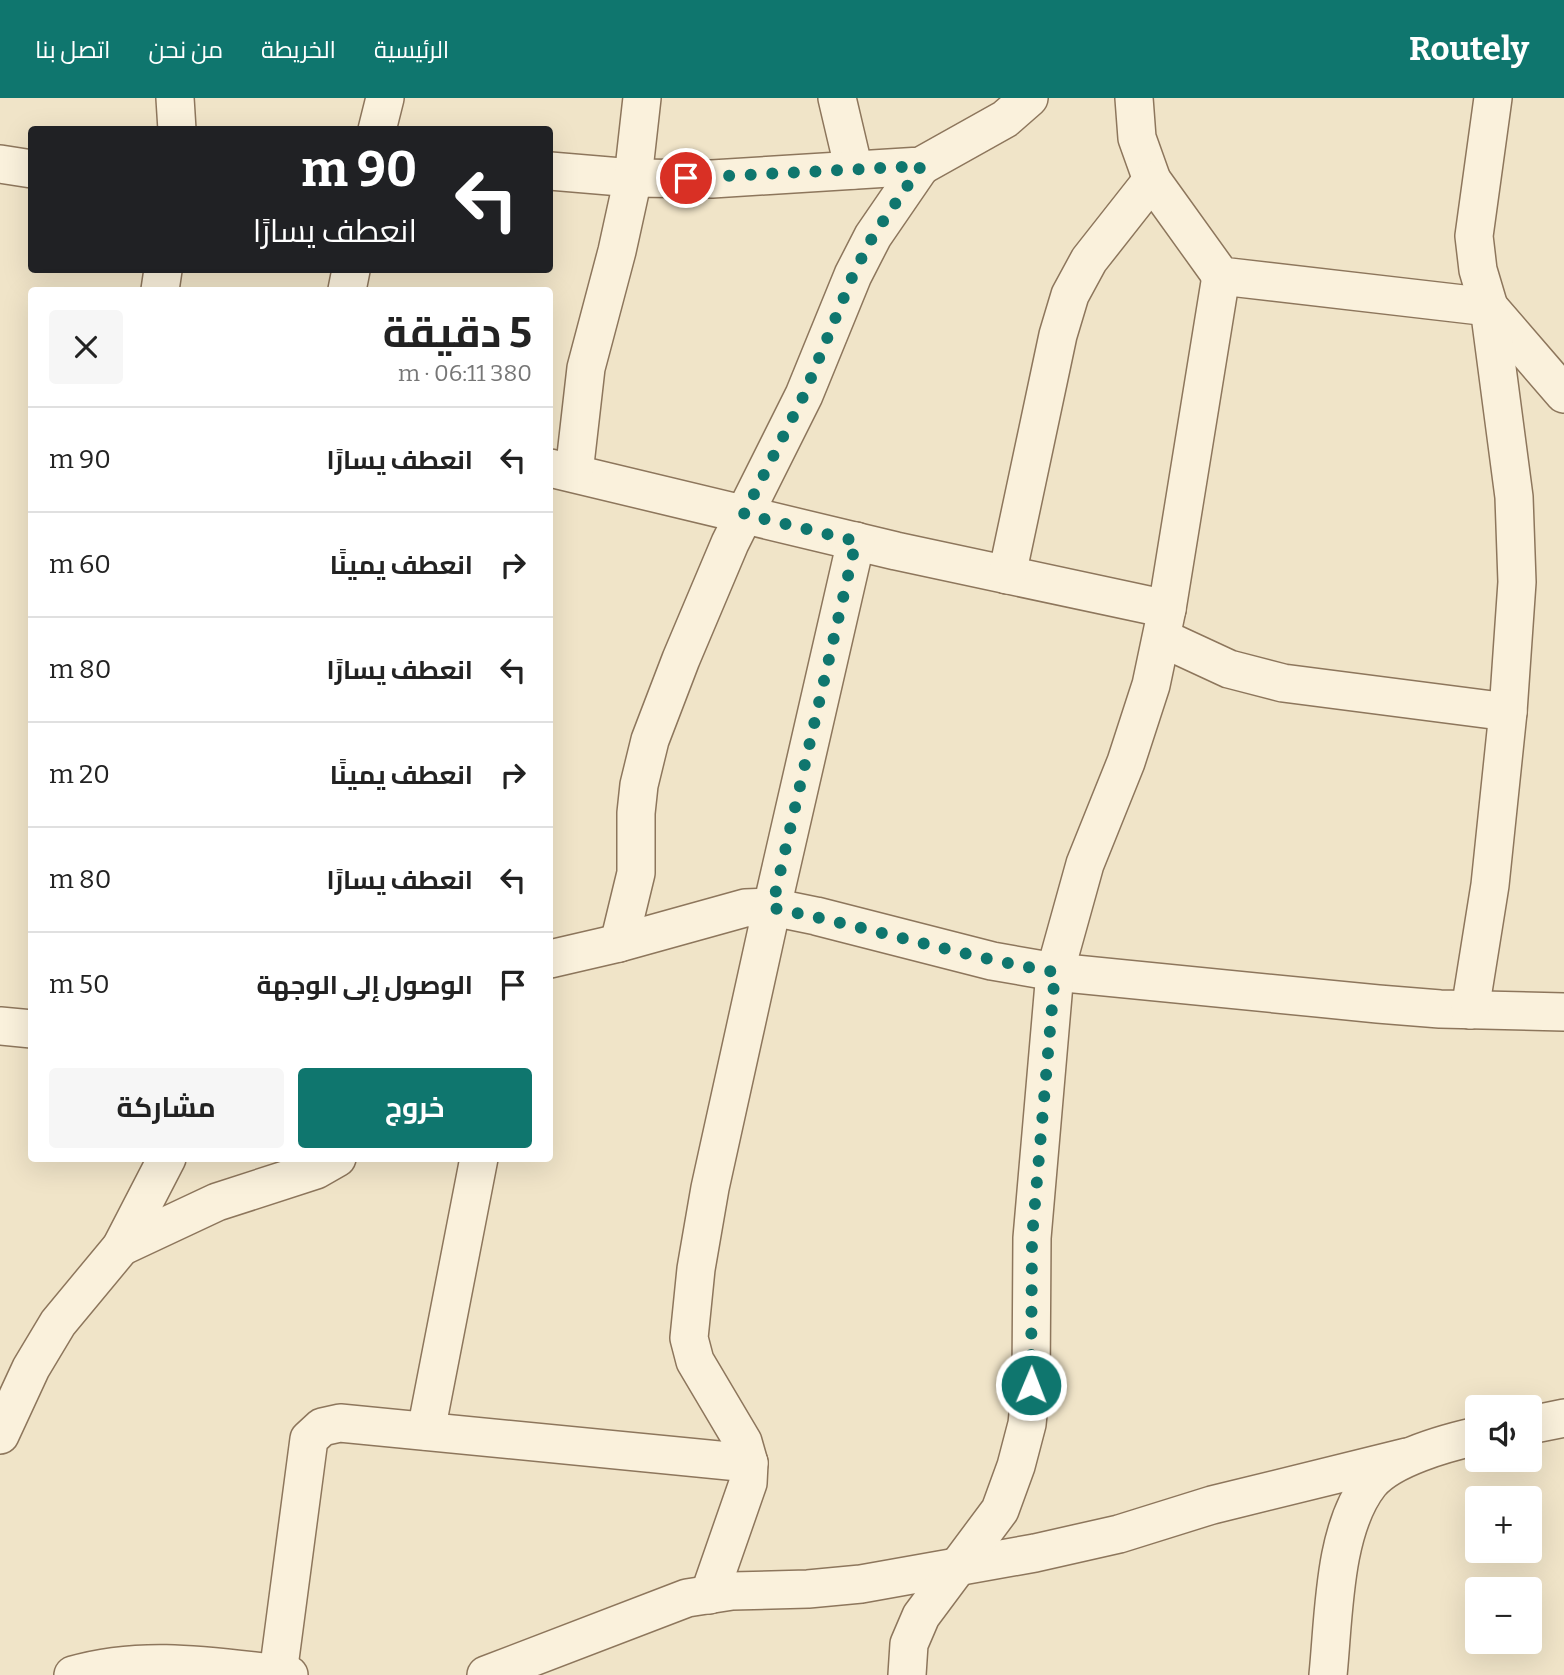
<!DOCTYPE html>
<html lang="ar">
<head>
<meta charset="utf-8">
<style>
  :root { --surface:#fff; --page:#f6f6f6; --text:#222; --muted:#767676; --line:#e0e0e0; --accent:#0f766e }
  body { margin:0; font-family:Bitter,Cairo,serif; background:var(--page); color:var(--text); direction:rtl; height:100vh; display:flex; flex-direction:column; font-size:26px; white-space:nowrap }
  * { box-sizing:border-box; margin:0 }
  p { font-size:23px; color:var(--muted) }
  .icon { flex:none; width:38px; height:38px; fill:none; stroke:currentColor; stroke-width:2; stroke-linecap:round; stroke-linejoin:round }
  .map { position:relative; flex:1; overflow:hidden; direction:ltr }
  .side { position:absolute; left:28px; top:189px; width:525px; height:875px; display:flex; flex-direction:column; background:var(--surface); border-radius:7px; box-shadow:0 7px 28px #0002; direction:rtl }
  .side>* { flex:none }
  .guide { position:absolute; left:28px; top:28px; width:525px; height:147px; border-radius:7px; box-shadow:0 7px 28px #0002; direction:rtl; background:#202124; color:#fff; overflow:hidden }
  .buttons { position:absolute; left:1465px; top:1297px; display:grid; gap:14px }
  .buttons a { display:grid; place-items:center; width:77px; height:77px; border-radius:7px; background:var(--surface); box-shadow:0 7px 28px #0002; font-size:35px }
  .pin { position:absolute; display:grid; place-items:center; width:60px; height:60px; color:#fff; margin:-30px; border:4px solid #fff; border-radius:50%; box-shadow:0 2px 7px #0007 }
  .me { position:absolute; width:77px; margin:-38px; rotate:1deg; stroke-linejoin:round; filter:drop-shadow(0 0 5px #0008) }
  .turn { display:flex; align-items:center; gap:24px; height:147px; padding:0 21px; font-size:32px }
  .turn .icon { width:91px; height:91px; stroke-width:2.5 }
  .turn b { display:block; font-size:49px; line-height:60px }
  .round { display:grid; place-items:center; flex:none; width:74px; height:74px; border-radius:7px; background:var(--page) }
  .head { display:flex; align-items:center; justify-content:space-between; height:119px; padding:0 21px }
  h1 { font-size:42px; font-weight:700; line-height:52px }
  .action { display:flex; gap:14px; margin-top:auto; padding:14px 21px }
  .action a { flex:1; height:80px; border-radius:7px; background:var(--accent); color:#fff; font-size:28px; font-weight:700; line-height:80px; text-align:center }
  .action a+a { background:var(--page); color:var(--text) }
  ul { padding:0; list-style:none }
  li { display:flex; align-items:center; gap:21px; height:105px; padding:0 21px; border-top:2px solid var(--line) }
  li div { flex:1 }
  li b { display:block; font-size:26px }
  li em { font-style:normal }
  header { display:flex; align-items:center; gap:42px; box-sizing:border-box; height:98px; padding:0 35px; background:var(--accent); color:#fff }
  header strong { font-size:33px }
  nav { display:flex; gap:38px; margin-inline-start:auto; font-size:24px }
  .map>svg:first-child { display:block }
</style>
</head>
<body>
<header>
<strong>Routely</strong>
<nav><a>الرئيسية</a><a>الخريطة</a><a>من نحن</a><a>اتصل بنا</a></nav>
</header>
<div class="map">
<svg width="1564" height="1577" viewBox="0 0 1564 1577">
  <rect width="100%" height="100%" fill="#f0e4c8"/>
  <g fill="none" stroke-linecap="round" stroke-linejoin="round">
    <g stroke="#8d765c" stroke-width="40">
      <g id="minor">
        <polyline points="175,0 177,32"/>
        <polyline points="837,0 854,72"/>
        <polyline points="1134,0 1137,40 1152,82 1221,178 1489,209 1564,296"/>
        <polyline points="377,32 385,0"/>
        <polyline points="0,66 32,71"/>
        <polyline points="550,73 633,80 712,81 921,68 1005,21 1029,0"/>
        <polyline points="160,192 163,172"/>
        <polyline points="347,192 351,172"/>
        <polyline points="550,370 896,453 1167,511"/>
        <polyline points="574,375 586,270 617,153 633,80 642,0"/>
        <polyline points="1007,477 1058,237 1070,197 1089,162 1152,82"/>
        <polyline points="1162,540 1229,571 1283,585 1508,614"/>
        <polyline points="619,845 636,775 636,715 639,687 650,642 681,561 730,445 804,297 853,177 873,138 921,68"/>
        <polyline points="550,861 619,845 745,810 772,809 816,818 992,863 1055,874 1378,906 1440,911 1564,914"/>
        <polyline points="1470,912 1490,787 1508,614 1517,484 1514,399 1489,209 1478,172 1474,138 1493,0"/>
        <polyline points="0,928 32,931"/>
        <polyline points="121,1149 217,1104 316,1072 337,1060"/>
        <polyline points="1530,1327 1564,1320"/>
        <polyline points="426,1333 479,1060"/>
        <polyline points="0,1337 31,1270 58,1225 121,1149 167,1060"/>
        <polyline points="709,1497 748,1385 749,1365 743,1344 695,1263 689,1240 696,1171 710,1090 772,809 856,443"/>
        <polyline points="278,1576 309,1341 322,1329 340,1325 749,1365"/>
        <path d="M73 1577C145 1556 216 1569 289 1577"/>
        <polyline points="486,1577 687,1500 732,1493 808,1491 861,1486 1035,1455 1119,1436 1212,1407 1407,1359"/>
        <polyline points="907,1577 909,1546 921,1518 1000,1412 1016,1368 1027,1326 1031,1287 1032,1140 1055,874 1085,766 1126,664 1151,587 1167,511 1221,178"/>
        <path d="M1328 1577C1334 1519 1333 1432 1370 1385 1391 1360 1446 1345 1477 1338"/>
      </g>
    </g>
    <use href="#minor" stroke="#faf1dc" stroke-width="37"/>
  </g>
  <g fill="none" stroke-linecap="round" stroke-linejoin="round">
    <path stroke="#0f766e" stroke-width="12" stroke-dasharray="0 21.6" d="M686 80 921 68 873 138 853 177 804 297 744 416 856 443 772 810C867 828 959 858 1055 874L1032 1140 1031 1287"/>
  </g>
</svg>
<div class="buttons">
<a><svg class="icon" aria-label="sound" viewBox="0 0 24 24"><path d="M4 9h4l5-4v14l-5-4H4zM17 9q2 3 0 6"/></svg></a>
<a>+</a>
<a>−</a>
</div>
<div class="pin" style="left:686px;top:80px;background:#d93025"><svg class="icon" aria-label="arrive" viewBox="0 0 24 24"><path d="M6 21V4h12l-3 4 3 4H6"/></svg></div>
<svg class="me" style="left:1031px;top:1287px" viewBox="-20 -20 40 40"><circle r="17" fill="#0f766e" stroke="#fff" stroke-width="3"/><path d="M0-11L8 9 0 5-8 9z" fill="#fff"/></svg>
<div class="guide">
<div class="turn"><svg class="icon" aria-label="left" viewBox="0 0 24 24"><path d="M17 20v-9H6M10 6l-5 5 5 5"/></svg><div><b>90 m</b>انعطف يسارًا</div></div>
</div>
<section class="side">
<div class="head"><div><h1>5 دقيقة</h1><p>380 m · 06:11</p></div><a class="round"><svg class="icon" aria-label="close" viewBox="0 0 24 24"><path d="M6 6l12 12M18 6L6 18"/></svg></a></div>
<ul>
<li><svg class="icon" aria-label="left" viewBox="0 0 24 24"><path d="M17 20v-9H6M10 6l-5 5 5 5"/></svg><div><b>انعطف يسارًا</b></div><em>90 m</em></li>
<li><svg class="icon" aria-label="right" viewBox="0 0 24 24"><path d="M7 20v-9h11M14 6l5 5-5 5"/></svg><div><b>انعطف يمينًا</b></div><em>60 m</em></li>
<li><svg class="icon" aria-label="left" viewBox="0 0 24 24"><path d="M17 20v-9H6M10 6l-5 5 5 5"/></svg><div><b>انعطف يسارًا</b></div><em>80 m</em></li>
<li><svg class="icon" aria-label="right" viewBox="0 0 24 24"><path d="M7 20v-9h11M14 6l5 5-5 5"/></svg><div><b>انعطف يمينًا</b></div><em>20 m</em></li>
<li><svg class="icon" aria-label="left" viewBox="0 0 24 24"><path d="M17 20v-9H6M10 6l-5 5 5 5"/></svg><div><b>انعطف يسارًا</b></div><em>80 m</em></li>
<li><svg class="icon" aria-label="arrive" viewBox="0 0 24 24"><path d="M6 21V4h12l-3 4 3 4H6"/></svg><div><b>الوصول إلى الوجهة</b></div><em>50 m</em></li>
</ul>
<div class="action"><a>خروج</a><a>مشاركة</a></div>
</section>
</div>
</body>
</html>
